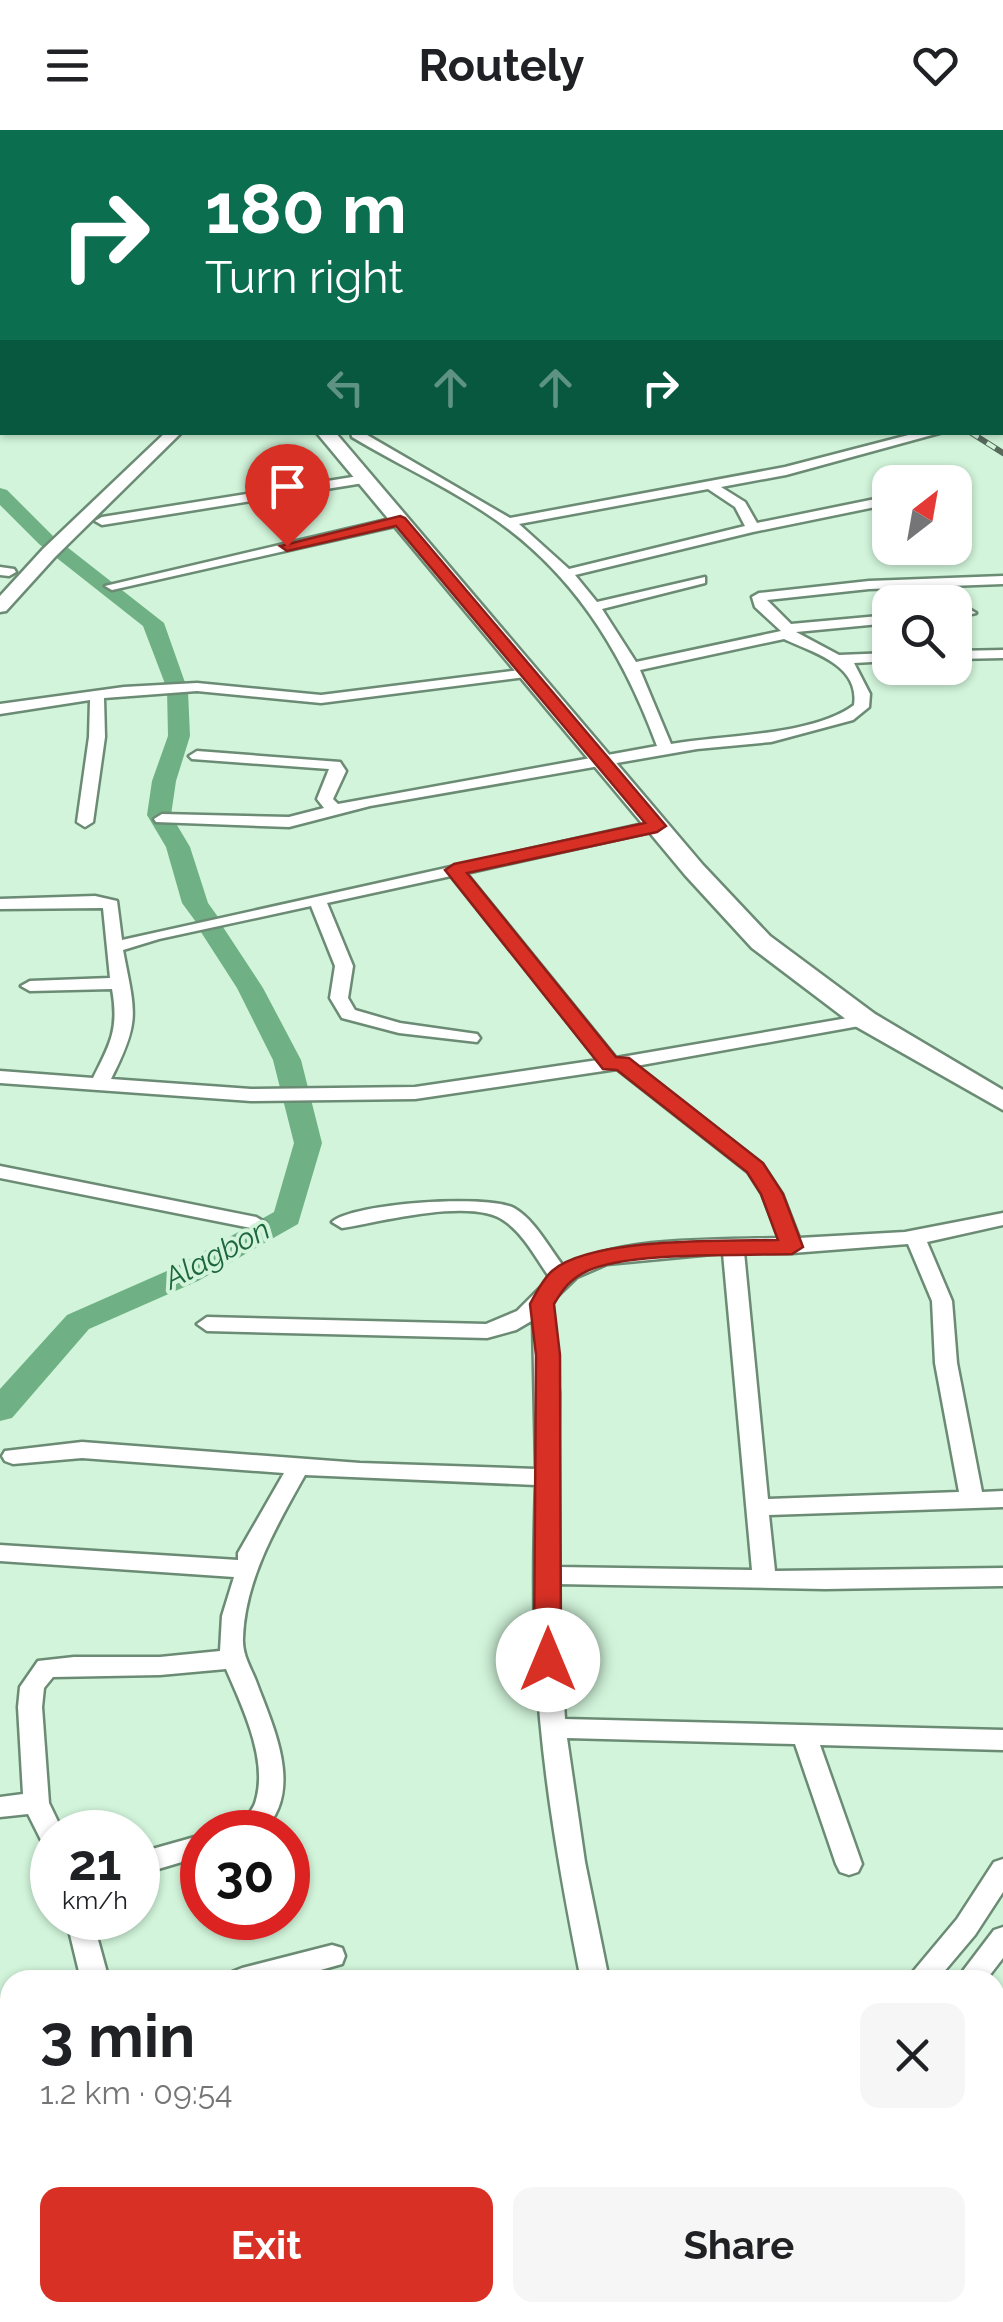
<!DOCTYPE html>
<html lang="en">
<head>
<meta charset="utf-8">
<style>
  :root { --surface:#fff; --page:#f6f6f6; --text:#202124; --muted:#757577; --accent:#d93025 }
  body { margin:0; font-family:Raleway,sans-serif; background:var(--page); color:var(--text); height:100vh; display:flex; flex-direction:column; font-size:38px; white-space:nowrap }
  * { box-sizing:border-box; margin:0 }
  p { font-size:32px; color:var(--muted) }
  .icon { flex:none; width:55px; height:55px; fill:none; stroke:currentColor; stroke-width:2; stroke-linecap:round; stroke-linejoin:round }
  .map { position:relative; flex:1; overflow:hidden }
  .sheet { position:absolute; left:0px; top:1840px; width:1005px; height:352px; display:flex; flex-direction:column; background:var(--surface); border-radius:30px 30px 0 0; box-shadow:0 2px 8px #0004 }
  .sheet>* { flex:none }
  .guide { position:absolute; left:0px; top:0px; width:1005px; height:305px; box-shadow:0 2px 8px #0004; background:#0b6e4f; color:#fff; overflow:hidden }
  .needle { width:65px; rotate:31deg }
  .tools { position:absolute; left:872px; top:335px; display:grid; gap:20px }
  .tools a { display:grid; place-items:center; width:100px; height:100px; border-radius:20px; background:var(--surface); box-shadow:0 2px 8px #0004; font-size:50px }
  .speed { position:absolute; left:30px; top:1680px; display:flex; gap:20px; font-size:50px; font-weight:700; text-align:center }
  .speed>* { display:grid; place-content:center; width:130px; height:130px; border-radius:50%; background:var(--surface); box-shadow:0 2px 8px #0004; line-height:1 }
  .speed small { font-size:25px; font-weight:400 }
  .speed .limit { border:15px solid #d22; background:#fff; color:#111 }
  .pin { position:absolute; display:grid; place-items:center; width:85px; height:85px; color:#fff; margin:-102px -42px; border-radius:50% 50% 50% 0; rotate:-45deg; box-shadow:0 0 10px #0007 }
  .pin .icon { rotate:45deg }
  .me { position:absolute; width:110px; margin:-55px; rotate:0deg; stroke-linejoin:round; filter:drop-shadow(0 0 8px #0008) }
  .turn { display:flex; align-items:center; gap:35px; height:210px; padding:0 40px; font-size:45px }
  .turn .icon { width:130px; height:130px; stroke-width:2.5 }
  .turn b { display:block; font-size:70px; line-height:85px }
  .lanes { display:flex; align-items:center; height:95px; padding:0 40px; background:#0003; justify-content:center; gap:50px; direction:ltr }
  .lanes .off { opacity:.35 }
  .round { display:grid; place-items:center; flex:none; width:105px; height:105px; border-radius:20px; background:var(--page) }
  .summary { display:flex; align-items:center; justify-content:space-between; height:170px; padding:0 40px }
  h1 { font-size:60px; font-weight:700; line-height:75px }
  .cta { display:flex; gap:20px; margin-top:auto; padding:20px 40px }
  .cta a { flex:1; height:115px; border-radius:20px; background:var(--accent); color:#fff; font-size:40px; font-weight:700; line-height:115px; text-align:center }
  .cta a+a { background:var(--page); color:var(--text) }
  header { display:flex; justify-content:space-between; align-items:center; height:130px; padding:0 40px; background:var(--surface); font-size:45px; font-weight:700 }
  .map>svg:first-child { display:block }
</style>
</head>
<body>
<header><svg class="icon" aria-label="menu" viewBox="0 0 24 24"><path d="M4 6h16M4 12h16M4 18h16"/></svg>Routely<svg class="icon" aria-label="heart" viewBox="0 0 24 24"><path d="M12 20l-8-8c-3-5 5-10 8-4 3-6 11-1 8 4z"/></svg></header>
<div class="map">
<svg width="1003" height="2192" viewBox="0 0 1003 2192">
  <rect width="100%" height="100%" fill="#d1f4da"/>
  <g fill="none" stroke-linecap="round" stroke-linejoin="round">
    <polyline stroke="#6fb184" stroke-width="2.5" points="539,0 545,2"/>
    <polygon fill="#6fb184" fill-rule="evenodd" points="0,358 7,360 53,406 164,493 188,561 190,606 176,651 171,685 190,717 208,773 218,787 214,792 221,794 263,858 301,930 322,1013 298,1094 198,1151 89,1199 12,1288 0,1291 0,1259 67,1185 176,1137 274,1082 294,1013 273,930 237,858 199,799 203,794 196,792 182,773 166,717 147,685 152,651 168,606 167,559 143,496 39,414 0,375"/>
    <g stroke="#6b8b74" stroke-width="5">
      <g id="minor">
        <polygon points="141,0 151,0 153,2 143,2"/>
        <polygon points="232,0 242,0 244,2 234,2"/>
        <polygon points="322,0 332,0 334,2 324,2"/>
        <polygon points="402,0 423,0 425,2 401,2"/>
        <polygon points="638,0 650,0 652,2 641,2"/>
        <polygon points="993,0 1003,0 1003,5 1002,2"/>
        <rect x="1002" y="24" width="1" height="6"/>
        <rect x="1002" y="65" width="1" height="7"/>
        <rect x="0" y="90" width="2" height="6"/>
        <rect x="0" y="180" width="2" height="6"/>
        <rect x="0" y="262" width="2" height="8"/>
        <path d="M351 302H362L510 388 785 337 920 302H943L786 345 721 357 745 372 757 393 890 366V374L753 402 575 445 597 472 705 447V453L602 479 636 532 781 501 755 477 752 467 759 463 869 451 1003 446V454L869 459 767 470 791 494 890 485V493L796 502 839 525 890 523V531L854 533 870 564 869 577 853 590 771 612 697 619 370 676 289 697 156 692 154 689 162 684 289 687 324 678 317 669 329 639 192 629 189 626 197 621 340 632 346 641 333 669 338 674 657 616C622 521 571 438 484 382 442 354 395 333 352 307ZM708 359 735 377 745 396 569 439 519 394ZM784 509C814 523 860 535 854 575 813 606 722 605 671 614L640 540Z"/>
        <polygon points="365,345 370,346 370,352 102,395 95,391 102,387"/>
        <polygon points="399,387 406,391 404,394 112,460 105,456"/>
        <polygon points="0,437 14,439 16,442 9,446 0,445"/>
        <polygon points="955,480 969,479 976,483 955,488"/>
        <polygon points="1003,520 1003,528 955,529 955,521"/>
        <polygon points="528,539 533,540 533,546 321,573 197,561 104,568 105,607 93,692 85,697 77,692 89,607 90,570 0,584 0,574 124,557 197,553 321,565"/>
        <path d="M657 691 665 696 663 699 466 743 616 928 865 885 871 886 874 890 865 895 636 936 762 1034 782 1064 799 1108 905 1102 1003 1083V1095L927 1112 952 1171 957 1233 982 1362 1003 1361V1377L769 1385 775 1441 1003 1438V1456L825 1459 557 1454 565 1589 1003 1600V1620L820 1615 862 1734 858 1742 849 1745 840 1742 836 1734 795 1614 567 1608 585 1732 609 1850H581C560 1745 541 1638 536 1531 533 1472 534 1413 536 1355L305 1345C277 1395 245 1449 243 1508 242 1524 250 1536 256 1551 273 1597 305 1661 262 1702H233C239 1690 253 1684 256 1670 268 1629 242 1576 226 1539L160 1545 53 1547 44 1558 42 1577 49 1673 63 1702H52V1717L43 1714 28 1684 0 1687V1667L23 1664 18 1577 20 1557 38 1531 74 1527H160L220 1521 222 1486 234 1447 0 1431V1415L238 1430V1423L284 1343 82 1328 13 1334 5 1331 2 1326 5 1321 82 1312 360 1333 536 1339 533 1190 516 1200 487 1208 207 1201 197 1194 207 1187 486 1194 517 1181 550 1148C537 1130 525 1106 506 1092 475 1066 380 1092 342 1098L332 1092C352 1073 487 1064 514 1078 535 1090 549 1118 564 1137 621 1106 714 1110 779 1108L762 1064 748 1042 617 939 415 969 251 971 0 953V941L93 948C111 913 119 898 112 859L30 861 21 856 30 851 110 848 103 778 0 779V769L95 766 117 771 122 810ZM451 746 598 930 415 957 251 959 111 949C141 890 135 883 123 820L159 809 311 776 335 836 330 868 342 888 399 903 477 912 480 908 477 904 400 893 355 880 348 868 353 836 327 773ZM908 1114 932 1171 935 1233 959 1362 768 1369 744 1122 792 1123ZM723 1123 752 1440 557 1437 559 1263 551 1172 577 1147 607 1134Z"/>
        <polygon points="0,1036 256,1087 266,1093 256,1099 0,1048"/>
        <polygon points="202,1705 202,1726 138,1745 138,1723"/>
        <polygon points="1003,1729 1003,1762 975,1805 937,1850 906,1850 957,1789 994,1732"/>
        <polygon points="66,1788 92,1788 109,1850 81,1850"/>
        <polygon points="1003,1797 1003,1828 986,1850 956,1850 994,1800"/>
        <polygon points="332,1815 342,1818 345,1826 342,1834 285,1850 228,1850 232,1842 242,1838"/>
        <polygon points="10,1900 10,1924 0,1926 0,1902"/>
        <polygon points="995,2056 1003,2059 1003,2100 995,2097"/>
        <polygon points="185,2182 215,2182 219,2192 189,2192"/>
        <polygon points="343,2182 373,2182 375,2192 345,2192"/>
        <polygon points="599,2182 632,2182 628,2192 595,2192"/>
        <polygon points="732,2182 766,2182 762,2192 728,2192"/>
      </g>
    </g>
    <g stroke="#6b8b74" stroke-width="5">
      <polygon id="major" points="166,302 182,302 55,427 6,481 0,482 0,466 43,419"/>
    </g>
    <g stroke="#6b8b74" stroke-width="5">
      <g id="highway">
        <polygon points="74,0 90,0 91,2 76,2"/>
        <polygon points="316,302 335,302 703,735 770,806 875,884 1003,960 1003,980 855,896 752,818 685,745"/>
      </g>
    </g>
    <use href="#minor" fill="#fff" fill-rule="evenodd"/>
    <use href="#major" fill="#fff" fill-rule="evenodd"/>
    <use href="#highway" fill="#fff" fill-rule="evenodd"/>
    <g stroke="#576b5d" stroke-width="6">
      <polyline id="rail" points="970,302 1003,323"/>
    </g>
    <use href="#rail" stroke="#d1f4da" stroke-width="4" stroke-dasharray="10" stroke-linecap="butt"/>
  </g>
  <path fill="#d93025" stroke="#8d1f18" stroke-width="2.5" d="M400 386 405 388 666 696 657 702 467 743 616 927 629 928 763 1033 783 1064 803 1117 792 1124C742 1126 629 1121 587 1141 570 1149 563 1159 554 1174L560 1225 561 1530 557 1537 548 1540 538 1537 534 1530 536 1225 530 1174C536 1163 543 1149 552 1141 591 1107 725 1111 778 1110L761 1064 747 1042 617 940 603 939 445 740 454 734 645 693 396 396 287 421 280 416Z"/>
  <g text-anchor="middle" stroke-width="8" stroke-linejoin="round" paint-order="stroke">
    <g font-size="30" font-style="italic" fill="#1e673c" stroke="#d1f4da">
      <text transform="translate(217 1124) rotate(-28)" y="10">Alagbon</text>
    </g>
  </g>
</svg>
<div class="tools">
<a><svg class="needle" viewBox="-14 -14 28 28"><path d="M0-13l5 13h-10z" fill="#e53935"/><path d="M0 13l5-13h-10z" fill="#757577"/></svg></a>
<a><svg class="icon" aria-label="search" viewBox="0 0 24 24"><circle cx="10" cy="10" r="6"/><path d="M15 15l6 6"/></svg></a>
</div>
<div class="speed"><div>21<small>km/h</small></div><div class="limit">30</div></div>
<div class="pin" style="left:287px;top:416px;background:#d93025"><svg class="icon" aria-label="arrive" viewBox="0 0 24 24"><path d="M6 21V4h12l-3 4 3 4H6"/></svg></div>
<svg class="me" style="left:548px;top:1530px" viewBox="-20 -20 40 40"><circle r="19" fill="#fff"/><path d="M0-13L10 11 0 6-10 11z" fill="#d93025"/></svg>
<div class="guide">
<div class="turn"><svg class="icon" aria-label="right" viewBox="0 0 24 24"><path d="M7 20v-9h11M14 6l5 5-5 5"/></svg><div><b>180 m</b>Turn right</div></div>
<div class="lanes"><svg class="icon off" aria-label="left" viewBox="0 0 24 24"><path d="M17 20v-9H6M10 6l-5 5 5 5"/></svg><svg class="icon off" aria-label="ahead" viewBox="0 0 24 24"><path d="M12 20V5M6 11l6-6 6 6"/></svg><svg class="icon off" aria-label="ahead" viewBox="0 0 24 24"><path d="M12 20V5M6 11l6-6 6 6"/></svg><svg class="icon" aria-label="right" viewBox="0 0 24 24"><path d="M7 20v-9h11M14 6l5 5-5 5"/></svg></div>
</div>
<section class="sheet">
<div class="summary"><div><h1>3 min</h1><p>1.2 km · 09:54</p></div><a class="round"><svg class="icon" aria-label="close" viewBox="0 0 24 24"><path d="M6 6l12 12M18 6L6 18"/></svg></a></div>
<div class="cta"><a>Exit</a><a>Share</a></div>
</section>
</div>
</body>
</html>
